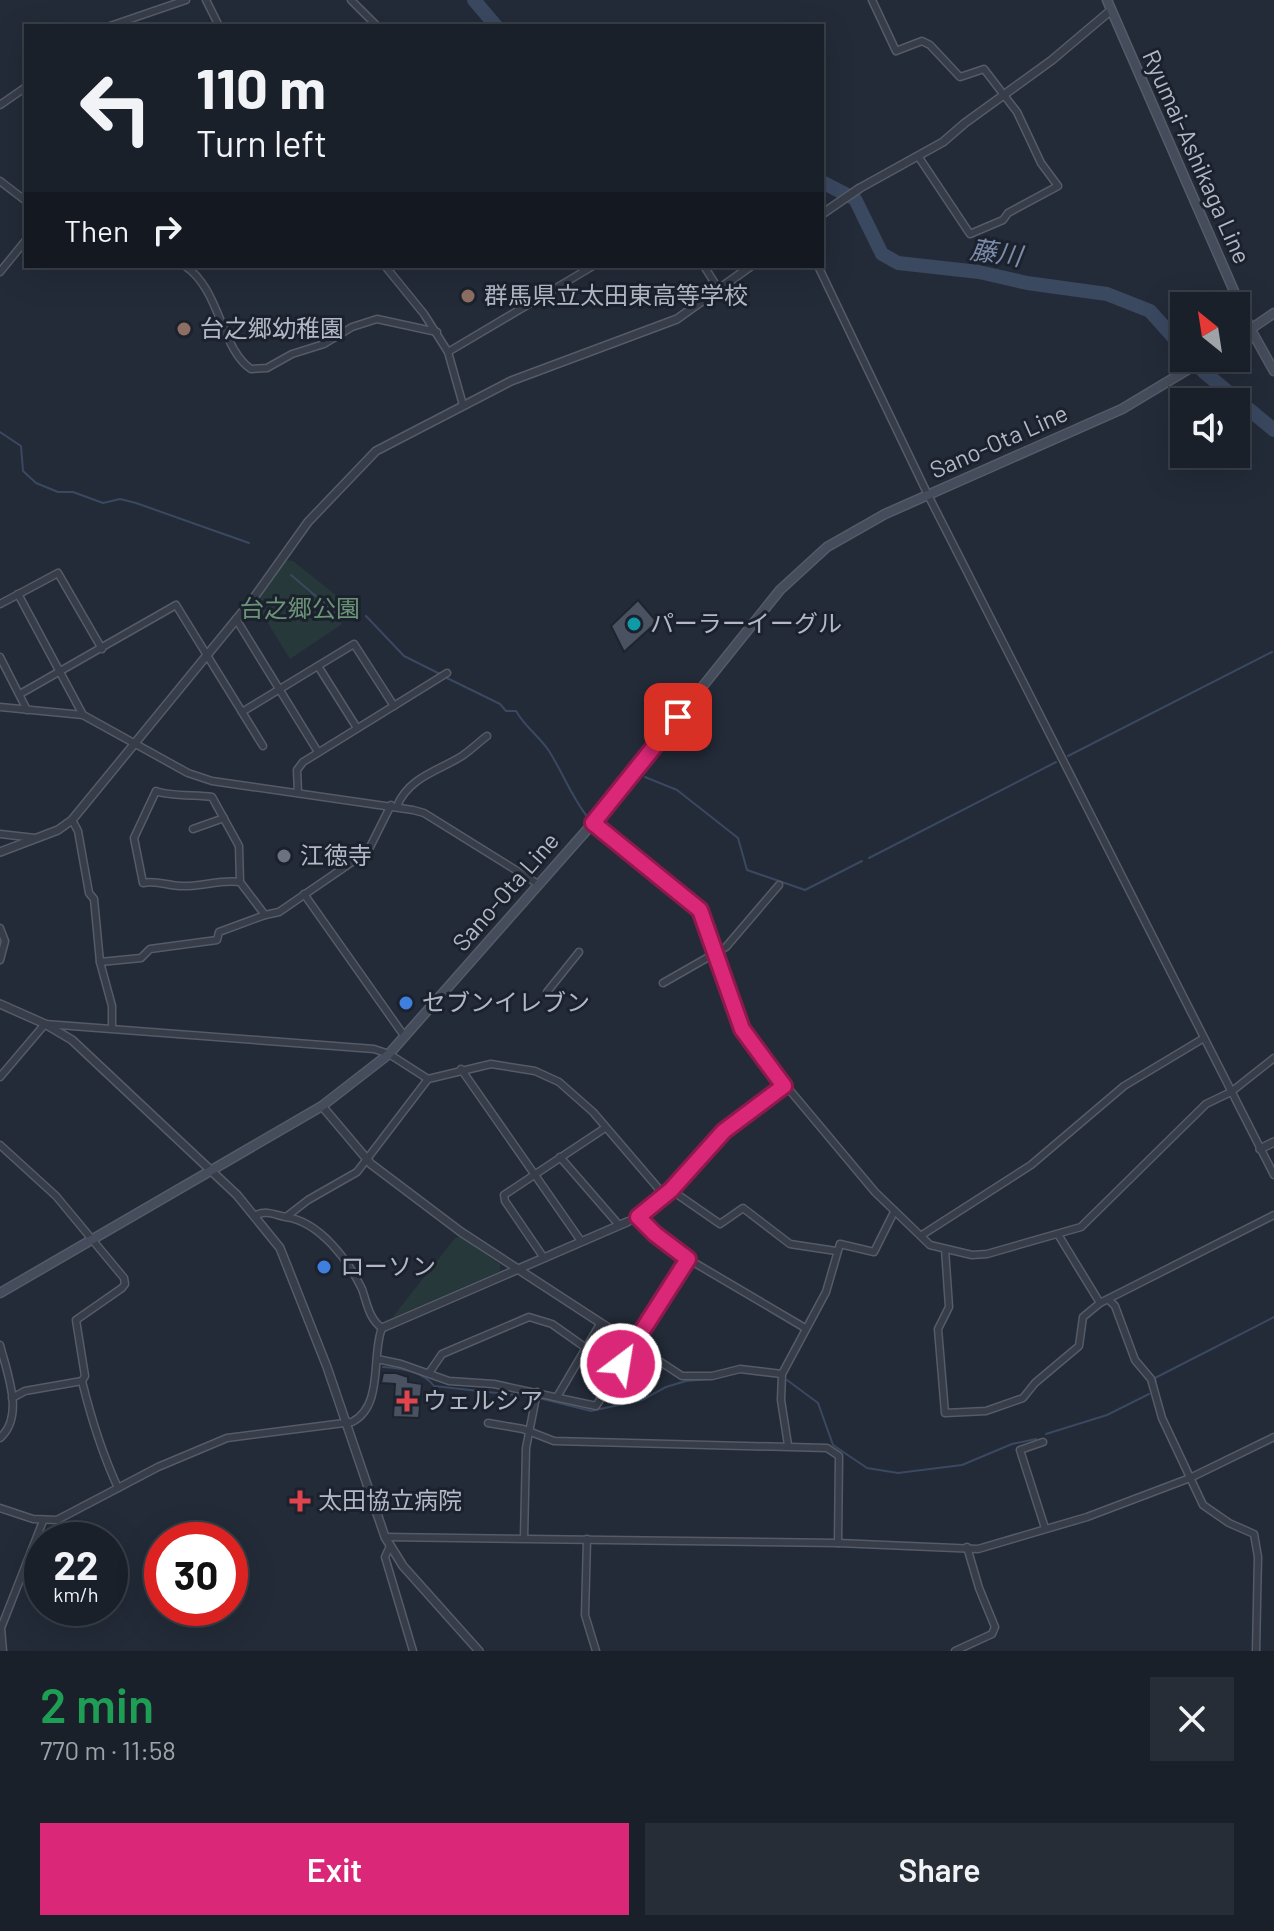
<!DOCTYPE html>
<html lang="en">
<head>
<meta charset="utf-8">
<style>
  :root { --surface:#1a202a; --page:#272d36; --text:#f1f3f6; --muted:#9fa3a8; --line:#383e47; --accent:#db2777 }
  body { margin:0; font-family:Barlow,"Noto Sans JP",sans-serif; background:var(--page); color:var(--text); height:100vh; display:flex; flex-direction:column; font-size:30px; white-space:nowrap }
  * { box-sizing:border-box; margin:0 }
  p { font-size:26px; color:var(--muted) }
  .icon { flex:none; width:44px; height:44px; fill:none; stroke:currentColor; stroke-width:2; stroke-linecap:round; stroke-linejoin:round }
  .map { position:relative; height:1651px; overflow:hidden }
  .panel { display:flex; flex-direction:column; background:var(--surface); flex:1 }
  .panel>* { flex:none }
  .guide { position:absolute; left:24px; top:24px; width:800px; height:244px; border-radius:0px; box-shadow:0 8px 32px #0002,0 0 0 2px var(--line); background:#1a202a; color:var(--text); overflow:hidden }
  .needle { width:52px; rotate:330deg }
  .controls { position:absolute; left:1170px; top:292px; display:grid; gap:16px }
  .controls a { display:grid; place-items:center; width:80px; height:80px; border-radius:0px; background:var(--surface); box-shadow:0 8px 32px #0002,0 0 0 2px var(--line); font-size:40px }
  .speed { position:absolute; left:24px; top:1522px; display:flex; gap:16px; font-size:40px; font-weight:700; text-align:center }
  .speed>* { display:grid; place-content:center; width:104px; height:104px; border-radius:50%; background:var(--surface); box-shadow:0 8px 32px #0002,0 0 0 2px var(--line); line-height:1 }
  .speed small { font-size:20px; font-weight:400 }
  .speed .limit { border:12px solid #d22; background:#fff; color:#111 }
  .pin { position:absolute; display:grid; place-items:center; width:68px; height:68px; color:#fff; margin:-34px; border-radius:16px; box-shadow:0 4px 12px #0006 }
  .me { position:absolute; width:88px; margin:-44px; rotate:31deg; stroke-linejoin:round; filter:drop-shadow(0 0 6px #0008) }
  .turn { display:flex; align-items:center; gap:28px; height:168px; padding:0 40px; font-size:36px }
  .turn .icon { width:104px; height:104px; stroke-width:2.5 }
  .turn b { display:block; font-size:56px; line-height:68px }
  .then { display:flex; align-items:center; height:76px; padding:0 40px; background:#0003; gap:16px; font-size:30px }
  .round { display:grid; place-items:center; flex:none; width:84px; height:84px; border-radius:0px; background:var(--page) }
  .summary { display:flex; align-items:center; justify-content:space-between; height:136px; padding:0 40px }
  h1 { font-size:48px; font-weight:600; line-height:60px; color:#1e9e55 }
  .action { display:flex; gap:16px; margin-top:auto; padding:16px 40px }
  .action a { flex:1; height:92px; border-radius:0px; background:var(--accent); color:#fff; font-size:32px; font-weight:600; line-height:92px; text-align:center }
  .action a+a { background:var(--page); color:var(--text) }
  .map>svg:first-child { display:block }
</style>
</head>
<body>
<div class="map">
<svg width="1274" height="1651" viewBox="0 0 1274 1651">
  <rect width="100%" height="100%" fill="#232b38"/>
  <g fill="#26383a">
    <polygon points="286,560 293,561 352,608 339,619 342,624 290,659 255,602"/>
    <polygon points="460,1237 500,1264 500,1271 392,1318 455,1238"/>
  </g>
  <g fill="none" stroke-linecap="round" stroke-linejoin="round">
    <g stroke="#3a4860" stroke-width="2">
      <polyline points="832,191 836,188"/>
      <polyline points="0,432 21,446 23,471 36,483 58,492 73,492 103,503 120,499 136,503 249,543"/>
      <polyline points="291,575 338,615"/>
      <polyline points="366,616 404,656 440,674"/>
      <path d="M445 677 500 704 506 711H516C525 727 539 736 549 751 563 773 572 798 589 819L623 775"/>
      <polyline points="1068,756 1272,652"/>
      <polyline points="645,777 677,790 738,838 747,870 805,890 862,861"/>
      <polyline points="869,858 1056,762"/>
      <path d="M383 1367C399 1368 424 1372 434 1386L533 1397"/>
      <polyline points="787,1380 818,1403 833,1445 867,1468 898,1473 962,1465 1012,1444 1036,1439"/>
      <polyline points="1157,1389 1155,1378 1274,1317"/>
      <polyline points="539,1398 591,1411 642,1400 666,1387 686,1381 710,1379"/>
      <polyline points="1046,1434 1107,1415 1149,1394"/>
    </g>
    <g stroke="#3a4860" stroke-width="14">
      <polyline points="474,0 496,26"/>
      <polyline points="822,182 855,199 882,254 898,263 979,272 1027,283 1107,294 1150,311 1184,349"/>
      <polyline points="1192,358 1204,372 1274,430"/>
    </g>
  </g>
  <g fill="#4a5262" stroke="#1e242f" stroke-width="2">
    <polygon points="638,600 657,622 624,652 611,626"/>
    <polygon points="383,1373 396,1373 408,1377 408,1382 422,1384 419,1418 393,1417 395,1384 381,1383"/>
  </g>
  <g fill="none" stroke-linecap="round" stroke-linejoin="round">
    <g stroke="#555b67" stroke-width="9">
      <g id="minor">
        <polyline points="206,0 219,26"/>
        <polyline points="351,0 377,26"/>
        <polyline points="872,0 896,51 922,41 930,45 960,77 984,69 1017,112 1041,163 1058,186 1008,213 1003,220 970,234 918,156"/>
        <polyline points="110,26 186,0"/>
        <polyline points="0,105 26,87"/>
        <polyline points="0,181 26,201"/>
        <path d="M185 266C220 289 221 349 251 369L267 368 292 354 324 344 352 327 377 319 437 332"/>
        <polyline points="385,266 424,314 448,352 463,405"/>
        <polyline points="704,266 719,290"/>
        <polyline points="818,266 928,495 1274,1175"/>
        <polyline points="0,272 26,240"/>
        <polyline points="448,352 593,266"/>
        <polyline points="18,594 83,715"/>
        <polyline points="0,604 58,573 102,649"/>
        <polyline points="236,619 318,752"/>
        <polyline points="0,657 27,710"/>
        <polyline points="318,666 357,728"/>
        <polyline points="20,694 176,605 263,746"/>
        <polyline points="0,707 83,715 188,773 212,781 413,810 424,813 538,884"/>
        <polyline points="242,712 354,644 394,706"/>
        <polyline points="298,793 297,770 303,762 447,673"/>
        <path d="M397 806C409 777 438 771 462 756 471 750 479 742 487 736"/>
        <polyline points="72,820 78,831 89,893 94,899 100,962 112,1006 112,1028"/>
        <polyline points="593,823 695,903 702,915 742,1029 752,1045 875,1192 930,1245 972,1255 987,1254 1081,1227 1206,1104 1231,1092 1274,1058"/>
        <polyline points="193,829 224,818"/>
        <polyline points="0,834 35,838"/>
        <path d="M240 882C220 879 202 887 182 886 168 886 157 880 143 883L134 838 156 791C166 796 198 795 212 797L239 846 240 882 265 915 279 912 368 851 391 805"/>
        <polyline points="304,894 405,1037"/>
        <polyline points="0,928 5,941 0,960"/>
        <polyline points="100,962 141,958 150,949 217,940 219,932 265,915"/>
        <polyline points="663,983 726,947 779,885"/>
        <polyline points="547,992 579,952"/>
        <polyline points="461,1069 581,1241"/>
        <polyline points="0,1077 45,1024 374,1049 389,1054 428,1079"/>
        <path d="M0 1145 56 1196 124 1278 125 1284 122 1288 76 1320 85 1376 82 1381C91 1418 102 1453 118 1488"/>
        <polyline points="560,1157 619,1225"/>
        <polyline points="671,1190 720,1224 743,1208 790,1244 836,1251"/>
        <polyline points="286,1217 308,1200 357,1172 428,1079 491,1064 535,1071 559,1082 593,1112 664,1195"/>
        <path d="M627 1222C669 1204 691 1161 723 1132 742 1115 764 1101 784 1086"/>
        <polyline points="922,1235 1031,1165 1124,1086 1204,1038"/>
        <polyline points="1059,1236 1100,1303"/>
        <polyline points="945,1249 949,1307 938,1329 945,1413 986,1411 1023,1398 1035,1383 1079,1346 1083,1317 1100,1303 1274,1215"/>
        <polyline points="544,1258 505,1201 504,1195 605,1128"/>
        <polyline points="688,1259 805,1328"/>
        <polyline points="1109,1300 1115,1306 1135,1360 1151,1379 1162,1418 1203,1505 1229,1523 1254,1534 1258,1557 1256,1651"/>
        <polyline points="633,1344 682,1376 712,1376 740,1369 782,1374"/>
        <path d="M0 1345C7 1373 25 1416 0 1438"/>
        <polyline points="377,1359 401,1364 449,1381 494,1384 596,1406 688,1259 655,1234 638,1217"/>
        <polyline points="429,1373 442,1354 529,1317 552,1324 586,1348"/>
        <polyline points="557,1397 600,1324"/>
        <polyline points="12,1398 25,1391 82,1381"/>
        <polyline points="488,1423 523,1429 554,1441 827,1448 839,1456 838,1543"/>
        <polyline points="1043,1442 1020,1450 1045,1528"/>
        <polyline points="788,1445 781,1400 782,1374 826,1292 840,1244 874,1252 894,1212"/>
        <path d="M0 1508 33 1519 57 1520 158 1467 227 1438 352 1422C384 1406 371 1355 382 1328 369 1319 367 1303 362 1289 348 1260 320 1222 286 1217 274 1215 268 1210 256 1215"/>
        <polyline points="385,1537 838,1543 978,1549 1087,1517 1190,1478 1274,1437"/>
        <polyline points="524,1538 526,1448 537,1392"/>
        <polyline points="587,1539 585,1615 596,1651"/>
        <polyline points="390,1546 385,1557 413,1651"/>
        <polyline points="3,1651 1,1628 43,1521"/>
        <polyline points="955,1651 992,1634 995,1627 979,1588 967,1547"/>
      </g>
    </g>
    <g stroke="#555b67" stroke-width="10">
      <g id="tertiary">
        <polyline points="822,214 860,188 943,142 965,123 1052,60 1110,11"/>
        <polyline points="0,852 58,830 72,820 253,599 308,522 376,451 511,381 677,319 751,266"/>
        <polyline points="0,1004 45,1024 72,1040 237,1195 280,1248 327,1367 385,1537 403,1566 479,1651"/>
        <polyline points="322,1106 371,1164 461,1232 633,1344"/>
        <polyline points="1260,1149 1274,1142"/>
        <polyline points="382,1328 627,1222"/>
      </g>
    </g>
    <g stroke="#555b67" stroke-width="11">
      <g id="secondary">
        <polyline points="1107,0 1251,330 1274,371"/>
        <polyline points="1236,339 1274,313"/>
        <polyline points="0,1293 322,1106 389,1054 593,823 780,590 827,547 885,514 1122,409 1207,358"/>
      </g>
    </g>
    <use href="#minor" stroke="#373d49" stroke-width="6"/>
    <use href="#tertiary" stroke="#373d49" stroke-width="7"/>
    <use href="#secondary" stroke="#454c5b" stroke-width="8"/>
  </g>
  <g fill="none" stroke-linecap="round" stroke-linejoin="round">
    <g stroke="#8e194d" stroke-width="20">
      <polyline id="route" points="621,1364 688,1259 655,1234 638,1217 671,1190 724,1131 784,1086 742,1029 700,910 593,823 678,717"/>
    </g>
    <use href="#route" stroke="#db2777" stroke-width="14"/>
  </g>
  <g fill="#8d6e63" stroke="#1c222d" stroke-width="3">
    <circle cx="468" cy="296" r="8"/>
    <circle cx="184" cy="329" r="8"/>
  </g>
  <circle fill="#0f9aa8" stroke="#1c222d" stroke-width="3" cx="634" cy="624" r="8"/>
  <circle fill="#6b7280" stroke="#1c222d" stroke-width="3" cx="284" cy="856" r="8"/>
  <g fill="#3f7fe0" stroke="#1c222d" stroke-width="3">
    <circle cx="406" cy="1003" r="8"/>
    <circle cx="324" cy="1267" r="8"/>
  </g>
  <g fill="#e0444e" stroke="#1c222d" stroke-width="3">
    <path d="M403 1389h8v8h8v8h-8v8h-8v-8h-8v-8h8z"/>
    <path d="M296 1489h8v8h8v8h-8v8h-8v-8h-8v-8h8z"/>
  </g>
  <g text-anchor="middle" stroke-width="6" stroke-linejoin="round" paint-order="stroke">
    <g font-size="24" fill="#b2b8c5" stroke="#1c222d">
      <text transform="translate(1196 157) rotate(66)" y="8">Ryumai-Ashikaga Line</text>
      <text transform="translate(999 442) rotate(-24)" y="8">Sano-Ota Line</text>
      <text transform="translate(506 892) rotate(-49)" y="8">Sano-Ota Line</text>
    </g>
    <g font-size="24" fill="#b2b8c5" stroke="#1c222d" text-anchor="start">
      <text x="484" y="304">群馬県立太田東高等学校</text>
      <text x="200" y="337">台之郷幼稚園</text>
      <text x="650" y="632">パーラーイーグル</text>
      <text x="300" y="864">江徳寺</text>
      <text x="422" y="1011">セブンイレブン</text>
      <text x="340" y="1275">ローソン</text>
      <text x="423" y="1409">ウェルシア</text>
      <text x="318" y="1509">太田協立病院</text>
    </g>
    <g font-size="24" fill="#6b9477" stroke="#1c222d">
      <text x="300" y="617">台之郷公園</text>
    </g>
    <g font-size="26" font-style="italic" fill="#7c8daa" stroke="#1c222d">
      <text transform="translate(996 253) rotate(8)" y="9">藤川</text>
    </g>
  </g>
</svg>
<div class="controls">
<a><svg class="needle" viewBox="-14 -14 28 28"><path d="M0-13l5 13h-10z" fill="#e53935"/><path d="M0 13l5-13h-10z" fill="#9fa3a8"/></svg></a>
<a><svg class="icon" aria-label="sound" viewBox="0 0 24 24"><path d="M4 9h4l5-4v14l-5-4H4zM17 9q2 3 0 6"/></svg></a>
</div>
<div class="speed"><div>22<small>km/h</small></div><div class="limit">30</div></div>
<div class="pin" style="left:678px;top:717px;background:#d93025"><svg class="icon" aria-label="arrive" viewBox="0 0 24 24"><path d="M6 21V4h12l-3 4 3 4H6"/></svg></div>
<svg class="me" style="left:621px;top:1364px" viewBox="-20 -20 40 40"><circle r="17" fill="#db2777" stroke="#fff" stroke-width="3"/><path d="M0-11L8 9 0 5-8 9z" fill="#fff"/></svg>
<div class="guide">
<div class="turn"><svg class="icon" aria-label="left" viewBox="0 0 24 24"><path d="M17 20v-9H6M10 6l-5 5 5 5"/></svg><div><b>110 m</b>Turn left</div></div>
<div class="then">Then<svg class="icon" aria-label="right" viewBox="0 0 24 24"><path d="M7 20v-9h11M14 6l5 5-5 5"/></svg></div>
</div>
</div>
<section class="panel">
<div class="summary"><div><h1>2 min</h1><p>770 m · 11:58</p></div><a class="round"><svg class="icon" aria-label="close" viewBox="0 0 24 24"><path d="M6 6l12 12M18 6L6 18"/></svg></a></div>
<div class="action"><a>Exit</a><a>Share</a></div>
</section>
</body>
</html>
